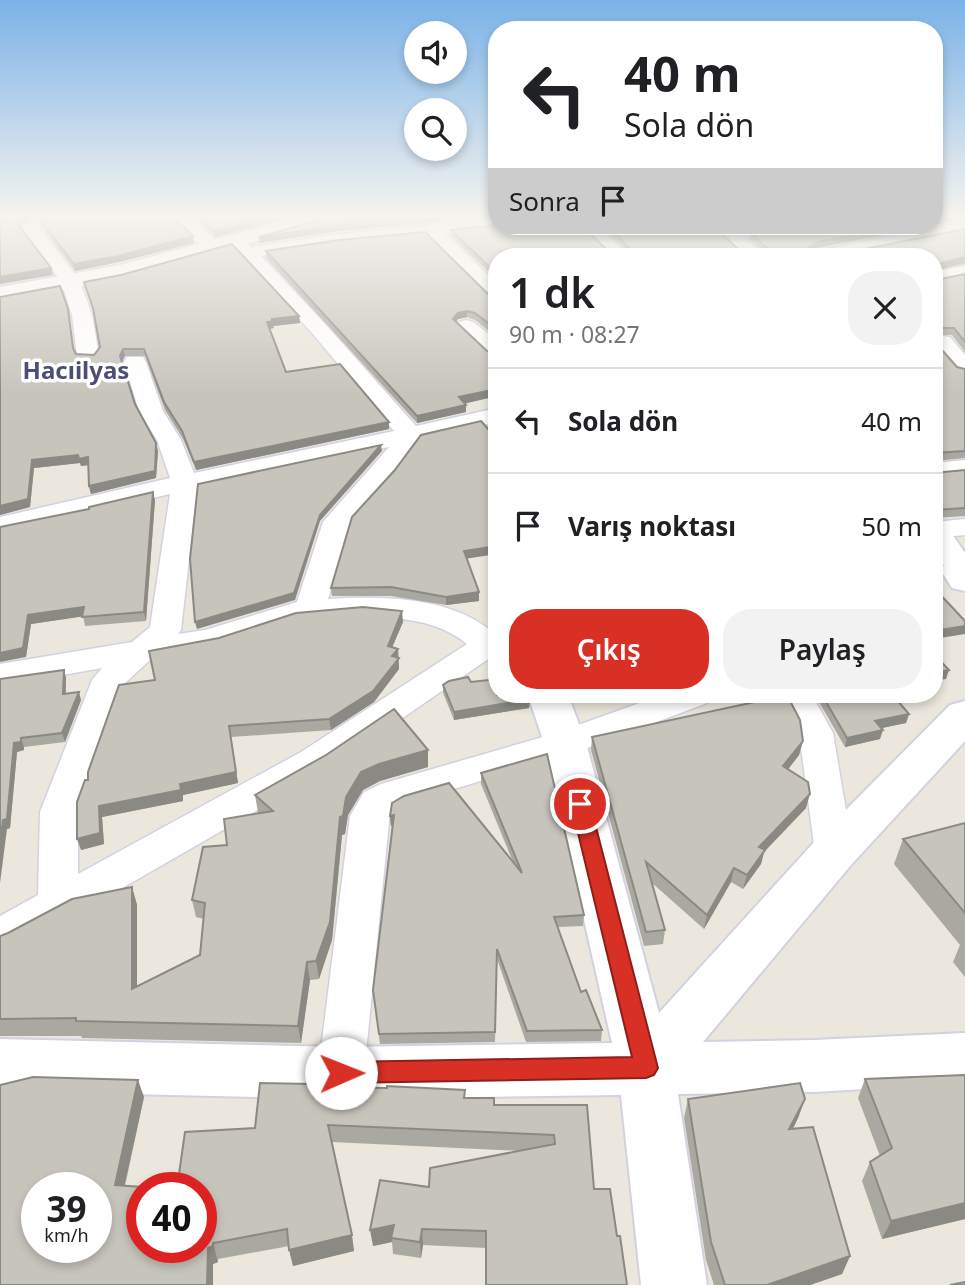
<!DOCTYPE html>
<html lang="tr">
<head>
<meta charset="utf-8">
<style>
  :root { --surface:#fff; --page:#f2f2f2; --text:#202124; --muted:#757577; --line:#e0e0e0; --accent:#d93025 }
  body { margin:0; font-family:"Noto Sans",sans-serif; background:var(--page); color:var(--text); height:100vh; display:flex; flex-direction:column; font-size:26px; white-space:nowrap }
  * { box-sizing:border-box; margin:0 }
  p { font-size:23px; color:var(--muted) }
  .icon { flex:none; width:38px; height:38px; fill:none; stroke:currentColor; stroke-width:2; stroke-linecap:round; stroke-linejoin:round }
  .map { position:relative; flex:1; overflow:hidden }
  .drawer { position:absolute; left:488px; top:248px; width:455px; height:455px; display:flex; flex-direction:column; background:var(--surface); border-radius:28px; box-shadow:0 4px 10px #0003 }
  .drawer>* { flex:none }
  .top-card { position:absolute; left:488px; top:21px; width:455px; height:214px; border-radius:28px; box-shadow:0 4px 10px #0003; background:#fff; color:var(--text); overflow:hidden }
  .fabs { position:absolute; left:404px; top:21px; display:grid; gap:14px }
  .fabs a { display:grid; place-items:center; width:63px; height:63px; border-radius:50%; background:var(--surface); box-shadow:0 4px 10px #0003; font-size:35px }
  .speed { position:absolute; left:21px; top:1172px; display:flex; gap:14px; font-size:35px; font-weight:700; text-align:center }
  .speed>* { display:grid; place-content:center; width:91px; height:91px; border-radius:50%; background:var(--surface); box-shadow:0 4px 10px #0003; line-height:1 }
  .speed small { font-size:18px; font-weight:400 }
  .speed .limit { border:10px solid #d22; background:#fff; color:#111 }
  .pin { position:absolute; display:grid; place-items:center; width:60px; height:60px; color:#fff; margin:-30px; border:4px solid #fff; border-radius:50%; box-shadow:0 2px 7px #0007 }
  .me { position:absolute; width:77px; margin:-38px; rotate:89deg; stroke-linejoin:round; filter:drop-shadow(0 0 5px #0008) }
  .turn { display:flex; align-items:center; gap:24px; height:147px; padding:0 21px; font-size:32px }
  .turn .icon { width:91px; height:91px; stroke-width:2.5 }
  .turn b { display:block; font-size:49px; line-height:60px }
  .then { display:flex; align-items:center; height:66px; padding:0 21px; background:#0003; gap:14px; font-size:26px }
  .round { display:grid; place-items:center; flex:none; width:74px; height:74px; border-radius:28px; background:var(--page) }
  .headline { display:flex; align-items:center; justify-content:space-between; height:119px; padding:0 21px }
  h1 { font-size:42px; font-weight:600; line-height:52px }
  .button { display:flex; gap:14px; margin-top:auto; padding:14px 21px }
  .button a { flex:1; height:80px; border-radius:28px; background:var(--accent); color:#fff; font-size:28px; font-weight:600; line-height:80px; text-align:center }
  .button a+a { background:var(--page); color:var(--text) }
  ul { padding:0; list-style:none }
  li { display:flex; align-items:center; gap:21px; height:105px; padding:0 21px; border-top:2px solid var(--line) }
  li div { flex:1 }
  li b { display:block; font-size:26px }
  li em { font-style:normal }
  .map>svg:first-child { display:block }
</style>
</head>
<body>
<div class="map">
<svg width="965" height="1285" viewBox="0 0 965 1285">
  <rect width="100%" height="100%" fill="#ebe7dc"/>
  <g fill="none" stroke-linecap="round" stroke-linejoin="round">
    <g stroke="#d2d1e1" stroke-width="3">
      <g id="minor">
        <polygon points="170,215 188,215 219,244 222,248 219,252 207,252"/>
        <path d="M497 219V226H504L503 228 445 234 497 284V301L490 299 426 236 339 244 261 256 327 326 416 426 497 408V422L420 440 392 477 350 524 328 599C381 596 447 596 490 630L497 628V653L327 770 72 917 15 948 0 953V916L38 895 40 812 92 680 102 668 0 686V664L132 642 150 627 170 494 0 533V517L170 478 157 440 139 411 124 362 127 357H143L146 362 163 411 181 440 194 473 394 431 313 334 227 241 236 236 242 237 251 247 339 234ZM389 447 323 522 297 602 205 630 178 634 181 630 197 488ZM364 615C401 619 437 619 467 644L301 752 78 874V812L123 685 151 659 220 646 297 621Z"/>
        <polygon points="965,222 965,232 843,257 808,257 817,251"/>
        <polygon points="30,223 36,224 80,281 92,315 99,355 96,360 80,360 77,355 72,315 61,281 21,228"/>
        <polygon points="579,226 598,226 629,257 610,257"/>
        <polygon points="755,226 797,226 788,231 729,240 720,235 723,231"/>
        <polygon points="965,266 965,278 934,284 934,272"/>
        <polygon points="466,320 473,322 497,340 497,357 489,356 459,330 456,326 459,322"/>
        <polygon points="942,336 950,337 965,355 965,375 957,373 934,347 934,337"/>
        <polygon points="965,460 965,476 934,479 934,463"/>
        <polygon points="965,519 965,535 934,538 934,522"/>
        <polygon points="662,695 712,695 707,703 577,752 404,804 390,812 364,1073 357,1088 341,1094 325,1088 318,1073 350,816 364,792 381,784 553,734"/>
        <polygon points="780,695 812,695 833,733 853,852 848,863 834,867 820,863 815,852 799,733"/>
      </g>
    </g>
    <g stroke="#d2d1e1" stroke-width="4">
      <g id="tertiary">
        <polygon points="307,215 339,215 336,219 122,279 0,301 0,287 120,265"/>
        <polygon points="710,226 732,226 765,257 741,257"/>
        <polygon points="934,522 946,525 965,553 965,591 952,588 934,560"/>
        <polygon points="528,695 568,695 586,743 659,1013 817,839 950,705 965,701 965,741 851,865 703,1042 814,1040 965,1033 965,1083 814,1092 678,1094 707,1285 641,1285 621,1095 341,1099 0,1091 0,1039 341,1047 612,1043 544,743"/>
      </g>
    </g>
    <use href="#minor" fill="#fff" fill-rule="evenodd"/>
    <use href="#tertiary" fill="#fff" fill-rule="evenodd"/>
  </g>
  <g fill="#aaa9a1">
    <polygon points="0,215 171,215 194,243 119,262 75,271 38,222 30,220 20,226 51,268 53,275"/>
    <polygon points="191,215 298,215 215,237"/>
    <polygon points="601,226 714,226 742,253 764,253 750,239 751,233 789,227 793,226 932,226 816,248 810,252 845,253 965,229 965,264 934,271 934,257 497,257 497,280 451,236 451,230 609,252 628,253"/>
    <polygon points="266,251 497,296 497,337 475,320 467,317 458,319 456,322 497,396 465,403 466,412 417,423 266,258"/>
    <polygon points="965,274 965,352 952,335 934,335 934,279 936,280"/>
    <polygon points="84,282 299,316 300,323 273,326 274,328 269,329 286,372 389,422 389,429 196,470 183,439 165,410 145,356 125,356 122,362 135,404 158,451 156,478 91,494 89,486 88,465 81,466 80,463 34,468 30,507 0,515 69,316 74,350 76,354 94,355 100,347 94,313"/>
    <polygon points="934,341 957,367 965,369 965,458 934,461"/>
    <polygon points="965,470 965,516 934,518 934,473"/>
    <polygon points="155,500 146,621 85,626 83,616 31,624 26,657 0,527"/>
    <polygon points="467,559 479,601 446,605 391,596 332,596 331,588"/>
    <polygon points="403,622 392,647 398,649 399,669 374,702 331,730 231,737 238,783 183,795 183,801 102,817 104,844 81,850 88,780 155,680"/>
    <polygon points="64,670 66,678 66,693 81,700 65,742 24,747 24,750 17,752 10,828 7,829 0,679"/>
    <polygon points="471,682 530,699 529,708 454,720 443,693 443,685"/>
    <polygon points="815,695 910,695 895,698 909,714 906,723 881,728 880,739 845,747"/>
    <polygon points="592,737 803,741 799,755 788,769 806,808 764,852 761,864 743,889 731,882 704,929 652,883 665,930 663,944 644,946 591,750"/>
    <polygon points="428,750 428,767 380,781 363,790 348,815 345,834 342,835 332,940 319,979 310,980 301,1043 82,1038 81,1036 0,1036 0,936 132,887 137,905 137,986 200,955 204,919 196,917 192,900 227,845 258,813 255,795"/>
    <polygon points="481,773 584,915 583,926 558,927 581,992 602,1030 601,1041 526,1042 497,959 495,1042 380,1044 373,990 392,826 391,826 390,816 513,862 481,784"/>
    <polygon points="965,823 965,977 953,962 960,945 894,864 903,839"/>
    <polygon points="965,1075 965,1219 882,1239 862,1181 870,1162 880,1156 858,1098 865,1079"/>
    <polygon points="312,1084 312,1087 465,1090 465,1098 494,1105 587,1105 486,1248 423,1245 421,1258 393,1254 392,1242 373,1246 429,1187 522,1151 332,1142 354,1251 293,1266 289,1246 218,1259 218,1262 213,1264 213,1285 0,1285 144,1097 125,1186 142,1248 255,1128"/>
    <polygon points="688,1099 805,1099 798,1118 793,1129 850,1256 842,1274 810,1285 714,1285 706,1260 684,1118"/>
  </g>
  <g fill="#8b8983">
    <polygon points="29,215 30,220 20,226 17,223 18,220"/>
    <polygon points="275,215 298,215 215,237 214,231"/>
    <polygon points="451,215 497,215 497,216 339,231 260,243 259,237 338,225"/>
    <polygon points="960,215 965,215 964,219 934,225 934,219"/>
    <polygon points="902,226 932,226 816,248 807,255 808,248 818,242"/>
    <polygon points="193,236 194,243 119,262 75,271 74,264"/>
    <polygon points="965,257 964,263 934,271 934,265"/>
    <polygon points="51,268 53,275 0,284 0,277"/>
    <polygon points="467,311 467,317 458,319 453,326 453,319 458,313"/>
    <polygon points="299,316 300,323 273,326 274,328 268,329 267,322 272,319"/>
    <polygon points="123,349 125,356 121,363 120,356"/>
    <polygon points="497,389 497,396 459,405 459,397"/>
    <polygon points="466,405 466,412 417,423 417,416"/>
    <polygon points="389,422 389,429 196,470 194,462"/>
    <polygon points="156,443 158,451 156,478 91,494 89,486"/>
    <polygon points="381,445 382,451 320,521 295,600 197,629 195,622 320,515"/>
    <polygon points="78,455 88,457 90,465 81,466 80,463 34,468 30,507 0,515 0,506 32,460"/>
    <polygon points="153,492 155,500 146,621 144,612"/>
    <polygon points="497,546 497,554 464,559 464,551"/>
    <polygon points="942,565 940,573 934,574 934,566"/>
    <polygon points="479,592 479,601 446,605 446,597"/>
    <polygon points="84,607 86,616 31,624 26,657 0,662 0,653 28,615"/>
    <polygon points="402,611 403,622 388,657 388,646"/>
    <polygon points="965,626 965,634 934,639 934,631"/>
    <polygon points="398,649 399,669 374,702 331,730 329,719 392,656"/>
    <polygon points="64,670 66,678 65,702 63,694"/>
    <polygon points="949,670 946,679 934,681 934,673"/>
    <polygon points="79,692 81,700 65,742 62,733"/>
    <polygon points="573,695 606,695 573,700"/>
    <polygon points="888,695 910,695 886,699"/>
    <polygon points="530,699 529,708 454,720 454,712"/>
    <polygon points="909,714 906,723 873,730 875,721"/>
    <polygon points="229,726 238,783 183,795 183,801 102,817 104,844 81,850 77,839 99,806 180,784"/>
    <polygon points="883,730 880,739 845,747 847,738"/>
    <polygon points="21,738 24,747 24,750 17,752 10,828 7,829 0,883 0,845 14,743"/>
    <polygon points="803,741 799,755 780,780 783,766"/>
    <polygon points="428,750 428,767 380,781 363,790 348,815 345,834 342,835 332,940 319,979 316,961 340,817 346,797 361,772 379,764"/>
    <polygon points="810,794 806,808 764,852 761,864 743,889 747,875 759,847"/>
    <polygon points="394,815 394,826 391,826 390,816"/>
    <polygon points="734,868 731,882 704,929 707,915"/>
    <polygon points="132,887 137,905 137,1006 132,989"/>
    <polygon points="307,962 310,980 301,1043 298,1026"/>
    <polygon points="138,1080 144,1097 121,1201 115,1185"/>
    <polygon points="805,1099 798,1118 783,1148 789,1129"/>
    <polygon points="965,1203 965,1219 882,1239 891,1221"/>
    <polygon points="394,1225 392,1242 373,1246 370,1230"/>
    <polygon points="422,1229 423,1245 421,1258 420,1242"/>
    <polygon points="352,1235 354,1251 293,1266 289,1250"/>
    <polygon points="213,1243 218,1262 213,1264 213,1285 207,1285 208,1248"/>
    <polygon points="850,1256 842,1274 810,1285 767,1285"/>
  </g>
  <g fill="#c6c4bb" stroke="#8b8983" stroke-width="2" fill-rule="evenodd">
    <polygon points="0,215 28,215 18,220 17,223 51,268 0,277"/>
    <polygon points="30,215 171,215 193,236 118,256 74,264 37,216"/>
    <polygon points="197,215 275,215 214,231"/>
    <polygon points="336,215 451,215 338,225 259,237"/>
    <polygon points="934,215 960,215 934,219"/>
    <polygon points="497,225 582,226 609,252 630,253 632,251 608,226 714,226 742,253 768,252 768,249 751,233 789,227 793,226 902,226 818,242 808,248 807,252 845,253 965,229 965,257 934,265 934,257 497,257 497,274 451,230"/>
    <polygon points="425,232 488,294 497,296 497,330 475,313 467,311 458,313 453,319 487,351 497,352 497,389 459,397 466,405 417,416 266,251 339,240"/>
    <polygon points="232,244 299,316 272,319 273,321 267,322 286,372 340,364 389,422 194,462 182,431 164,402 144,349 123,349 120,356 135,404 156,443 155,471 89,486 88,457 79,459 78,455 32,460 28,499 0,506 0,297 60,286 68,309 73,348 76,354 94,355 100,347 93,308 84,282 121,275"/>
    <polygon points="965,274 965,342 954,328 934,328 934,279 936,280"/>
    <polygon points="934,341 957,367 965,369 965,451 934,453"/>
    <polygon points="481,421 497,439 497,546 464,551 479,592 446,597 391,587 331,588 352,517 394,471 421,435"/>
    <polygon points="381,445 320,515 294,593 195,622 190,559 198,484"/>
    <polygon points="965,470 965,508 934,510 934,473"/>
    <polygon points="153,492 144,612 82,617 84,607 28,615 23,648 0,653 0,527 89,509 89,507"/>
    <polygon points="934,553 942,565 934,566"/>
    <polygon points="934,588 965,621 965,626 934,631"/>
    <polygon points="363,607 402,611 388,646 398,649 392,656 399,658 373,691 329,719 229,726 236,772 180,784 181,790 99,806 100,833 77,839 77,802 85,780 88,780 88,772 119,685 155,680 149,651 219,638 296,613"/>
    <polygon points="934,654 949,670 934,673"/>
    <polygon points="64,670 63,694 79,692 62,733 21,738 21,742 14,743 7,819 3,820 0,845 0,679"/>
    <polygon points="468,677 471,682 497,679 497,695 528,695 530,699 454,712 443,685 449,681"/>
    <polygon points="787,695 800,720 803,741 783,766 808,782 810,794 759,847 765,850 747,875 734,868 707,915 646,862 665,930 646,932 592,737"/>
    <polygon points="822,695 893,695 909,714 875,721 883,730 847,738"/>
    <polygon points="394,709 428,750 379,764 361,772 346,797 343,816 340,817 330,922 316,961 307,962 298,1026 76,1021 76,1018 0,1019 0,936 8,933 72,899 132,887 132,989 200,955 205,903 192,900 203,847 227,845 224,819 273,811 255,795 326,755"/>
    <polygon points="547,754 584,915 554,917 581,992 586,990 602,1030 527,1031 497,949 495,1032 379,1034 373,990 394,815 390,816 392,803 404,796 449,783 522,873 481,773"/>
    <polygon points="965,823 965,913 903,839"/>
    <polygon points="965,1075 965,1203 891,1221 870,1162 892,1148 865,1079"/>
    <path d="M33 1077 138 1080 115 1185 157 1188H142V1248H201V1188H177L185 1132 255 1128 260 1083 312 1084 311 1087 387 1088V1086L465 1090 464 1098H494V1105H587L594 1189H610L617 1236H620L627 1285H486V1231L422 1229 420 1242 391 1238 394 1225 370 1230 380 1180 429 1187 430 1168 555 1144 554 1135 328 1125 352 1235 289 1250 287 1229 213 1243V1246L208 1248 207 1285H0V1085ZM37 1188H96V1248H37Z"/>
    <polygon points="800,1083 805,1099 789,1129 813,1127 850,1256 767,1285 725,1285 711,1242 688,1099"/>
    <polygon points="965,1282 965,1285 950,1285"/>
  </g>
  <linearGradient id="sky" x2="0" y2="1"><stop stop-color="#7ab2e8"/><stop offset="0.55" stop-color="#f6f4ef"/><stop offset="1" stop-color="#f6f4ef" stop-opacity="0"/></linearGradient>
  <rect width="965" height="394" fill="url(#sky)"/>
  <polygon fill="#d93025" stroke="#8d1f18" stroke-width="2" points="580,797 587,799 590,804 658,1068 654,1075 646,1078 341,1083 332,1080 329,1073 332,1065 341,1062 632,1057 571,804 574,799"/>
  <g text-anchor="middle" stroke-width="7" stroke-linejoin="round" paint-order="stroke">
    <g font-size="24" font-weight="bold" fill="#4e4d77" stroke="#fff">
      <text x="76" y="379">Hacıilyas</text>
    </g>
  </g>
</svg>
<div class="fabs">
<a><svg class="icon" aria-label="sound" viewBox="0 0 24 24"><path d="M4 9h4l5-4v14l-5-4H4zM17 9q2 3 0 6"/></svg></a>
<a><svg class="icon" aria-label="search" viewBox="0 0 24 24"><circle cx="10" cy="10" r="6"/><path d="M15 15l6 6"/></svg></a>
</div>
<div class="speed"><div>39<small>km/h</small></div><div class="limit">40</div></div>
<div class="pin" style="left:580px;top:804px;background:#d93025"><svg class="icon" aria-label="arrive" viewBox="0 0 24 24"><path d="M6 21V4h12l-3 4 3 4H6"/></svg></div>
<svg class="me" style="left:341px;top:1073px" viewBox="-20 -20 40 40"><circle r="19" fill="#fff"/><path d="M0-13L10 11 0 6-10 11z" fill="#d93025"/></svg>
<div class="top-card">
<div class="turn"><svg class="icon" aria-label="left" viewBox="0 0 24 24"><path d="M17 20v-9H6M10 6l-5 5 5 5"/></svg><div><b>40 m</b>Sola dön</div></div>
<div class="then">Sonra<svg class="icon" aria-label="arrive" viewBox="0 0 24 24"><path d="M6 21V4h12l-3 4 3 4H6"/></svg></div>
</div>
<section class="drawer">
<div class="headline"><div><h1>1 dk</h1><p>90 m · 08:27</p></div><a class="round"><svg class="icon" aria-label="close" viewBox="0 0 24 24"><path d="M6 6l12 12M18 6L6 18"/></svg></a></div>
<ul>
<li><svg class="icon" aria-label="left" viewBox="0 0 24 24"><path d="M17 20v-9H6M10 6l-5 5 5 5"/></svg><div><b>Sola dön</b></div><em>40 m</em></li>
<li><svg class="icon" aria-label="arrive" viewBox="0 0 24 24"><path d="M6 21V4h12l-3 4 3 4H6"/></svg><div><b>Varış noktası</b></div><em>50 m</em></li>
</ul>
<div class="button"><a>Çıkış</a><a>Paylaş</a></div>
</section>
</div>
</body>
</html>
